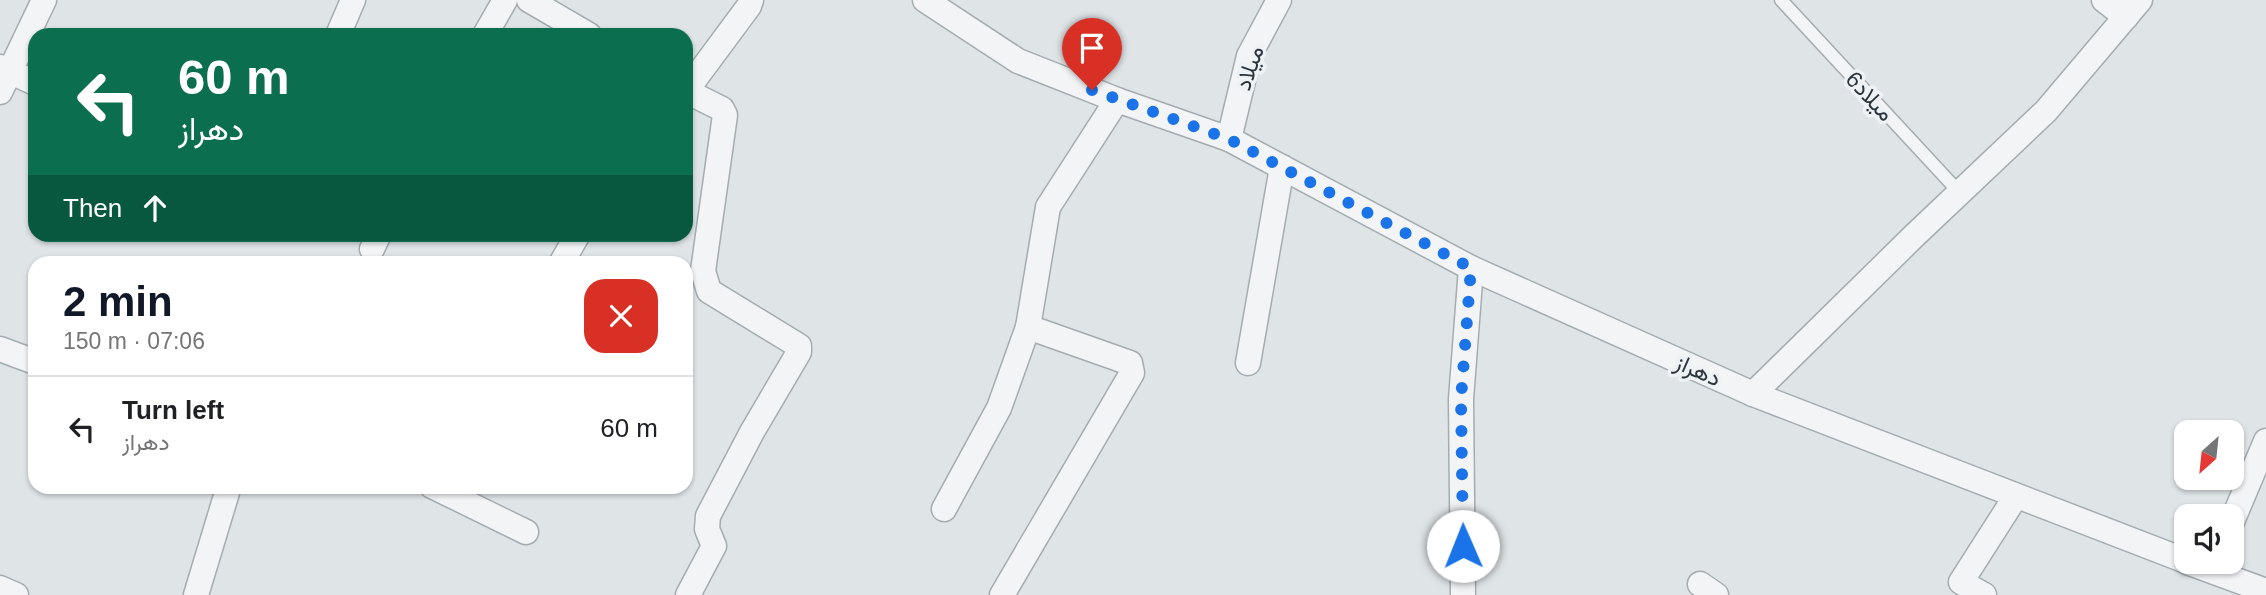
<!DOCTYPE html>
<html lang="en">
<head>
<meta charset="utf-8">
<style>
  :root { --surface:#fff; --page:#f2f2f2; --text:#202124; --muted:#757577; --line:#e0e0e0; --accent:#111827 }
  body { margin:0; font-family:Arial,Vazirmatn,sans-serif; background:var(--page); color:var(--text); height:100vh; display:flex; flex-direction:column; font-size:26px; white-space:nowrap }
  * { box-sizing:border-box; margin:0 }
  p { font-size:23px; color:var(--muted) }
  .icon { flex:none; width:38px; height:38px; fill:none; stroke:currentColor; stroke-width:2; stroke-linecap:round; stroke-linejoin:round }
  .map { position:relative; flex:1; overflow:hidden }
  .drawer { position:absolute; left:28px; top:256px; width:665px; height:238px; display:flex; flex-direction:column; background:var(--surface); border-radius:21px; box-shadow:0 2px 5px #0004 }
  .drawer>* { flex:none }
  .guide { position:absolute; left:28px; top:28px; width:665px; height:214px; border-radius:21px; box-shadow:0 2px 5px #0004; background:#0b6e4f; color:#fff; overflow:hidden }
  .needle { width:46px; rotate:207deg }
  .controls { position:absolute; left:2174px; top:420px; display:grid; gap:14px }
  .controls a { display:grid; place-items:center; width:70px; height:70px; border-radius:14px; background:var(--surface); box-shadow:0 2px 5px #0004; font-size:35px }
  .pin { position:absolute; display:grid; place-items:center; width:60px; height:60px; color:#fff; margin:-72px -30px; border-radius:50% 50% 50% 0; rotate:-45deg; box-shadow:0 0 7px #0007 }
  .pin .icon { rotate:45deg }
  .me { position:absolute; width:77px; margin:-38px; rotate:359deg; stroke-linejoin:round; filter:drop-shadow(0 0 5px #0008) }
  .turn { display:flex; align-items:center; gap:24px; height:147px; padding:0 35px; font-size:32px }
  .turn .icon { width:91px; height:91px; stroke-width:2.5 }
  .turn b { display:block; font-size:49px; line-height:60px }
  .then { display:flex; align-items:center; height:66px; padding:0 35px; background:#0003; gap:14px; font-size:26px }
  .round { display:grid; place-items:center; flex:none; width:74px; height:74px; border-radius:21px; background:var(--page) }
  .summary { display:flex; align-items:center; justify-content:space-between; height:119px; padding:0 35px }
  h1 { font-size:42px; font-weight:700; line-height:52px; color:var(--accent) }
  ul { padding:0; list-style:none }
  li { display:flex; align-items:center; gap:21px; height:105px; padding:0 35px; border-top:2px solid var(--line) }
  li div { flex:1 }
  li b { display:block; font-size:26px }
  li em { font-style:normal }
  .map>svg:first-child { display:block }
</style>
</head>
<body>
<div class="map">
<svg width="2266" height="595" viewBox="0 0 2266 595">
  <rect width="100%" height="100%" fill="#dfe4e7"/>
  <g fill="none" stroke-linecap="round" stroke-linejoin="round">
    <g stroke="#a5acb0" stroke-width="15">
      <polyline id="service" points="1781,0 1959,192"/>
    </g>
    <g stroke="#a5acb0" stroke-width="27">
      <g id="minor">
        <polyline points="529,0 589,35"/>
        <polyline points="925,0 1018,61 1117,100 1229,139 1471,268 1753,394 2186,561"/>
        <polyline points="2104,0 2126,17"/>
        <polyline points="338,35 353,0"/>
        <polyline points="485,35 505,0"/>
        <polyline points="0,67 35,83"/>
        <polyline points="686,91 722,109 725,115 703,271 709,291 799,346 799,352 752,432 708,516 707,529 714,546 688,595"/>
        <polyline points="686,91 749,6 751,0"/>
        <polyline points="0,92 44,0"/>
        <polyline points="1229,139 1249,56 1279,0"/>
        <polyline points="372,249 379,234"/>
        <polyline points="562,262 578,234"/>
        <polyline points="0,349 35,362"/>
        <polyline points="1248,363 1282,167"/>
        <polyline points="1753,394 1915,235 2046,111 2140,0"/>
        <polyline points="432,486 526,532"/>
        <polyline points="944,509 999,408 1028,327"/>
        <polyline points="2231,524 2266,441"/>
        <polyline points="2187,562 2266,591"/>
        <polyline points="1700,584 1716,595"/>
        <polyline points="0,588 16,595"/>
        <polyline points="196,595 229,486"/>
        <polyline points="1002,595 1132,373 1130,363 1028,327 1048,207 1117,100"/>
        <polyline points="1463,595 1461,399 1471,268"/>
        <polyline points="1984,595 1961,582 2016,496"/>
      </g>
    </g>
    <use href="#service" stroke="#f2f4f6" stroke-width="12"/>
    <use href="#minor" stroke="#f2f4f6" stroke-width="24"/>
  </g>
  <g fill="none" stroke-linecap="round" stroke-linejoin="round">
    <polyline stroke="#1a73e8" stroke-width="12" stroke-dasharray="0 21.6" points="1092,90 1229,139 1471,268 1461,399 1463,546"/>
  </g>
  <g text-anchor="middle" stroke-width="7" stroke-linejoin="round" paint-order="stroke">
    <g font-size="23" fill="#2a343c" stroke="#eff2f5">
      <text transform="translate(1249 68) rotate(-71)" y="8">میلاد</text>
      <text transform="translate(1870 96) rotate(47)" y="8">میلاد6</text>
      <text transform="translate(1698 370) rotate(24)" y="8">دهراز</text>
    </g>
  </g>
</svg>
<div class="controls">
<a><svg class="needle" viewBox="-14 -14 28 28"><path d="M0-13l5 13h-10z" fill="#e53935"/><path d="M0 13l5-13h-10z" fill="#757577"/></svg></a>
<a><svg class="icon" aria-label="sound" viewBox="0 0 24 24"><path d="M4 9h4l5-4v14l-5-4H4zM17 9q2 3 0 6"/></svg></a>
</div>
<div class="pin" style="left:1092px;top:90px;background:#d93025"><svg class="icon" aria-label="arrive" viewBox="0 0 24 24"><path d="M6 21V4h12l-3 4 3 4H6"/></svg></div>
<svg class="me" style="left:1463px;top:546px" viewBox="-20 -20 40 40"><circle r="19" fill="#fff"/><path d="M0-13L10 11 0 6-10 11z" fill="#1a73e8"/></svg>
<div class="guide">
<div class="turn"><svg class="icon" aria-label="left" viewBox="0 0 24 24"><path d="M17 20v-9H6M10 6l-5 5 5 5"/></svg><div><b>60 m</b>دهراز</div></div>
<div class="then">Then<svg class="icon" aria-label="ahead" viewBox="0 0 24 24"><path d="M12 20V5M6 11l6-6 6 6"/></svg></div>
</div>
<section class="drawer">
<div class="summary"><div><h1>2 min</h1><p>150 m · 07:06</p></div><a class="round" style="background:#d93025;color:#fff"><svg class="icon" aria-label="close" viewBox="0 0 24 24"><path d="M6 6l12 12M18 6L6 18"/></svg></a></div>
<ul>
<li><svg class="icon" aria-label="left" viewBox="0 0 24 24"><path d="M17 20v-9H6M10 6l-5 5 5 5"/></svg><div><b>Turn left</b><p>دهراز</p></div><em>60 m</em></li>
</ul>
</section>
</div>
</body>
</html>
